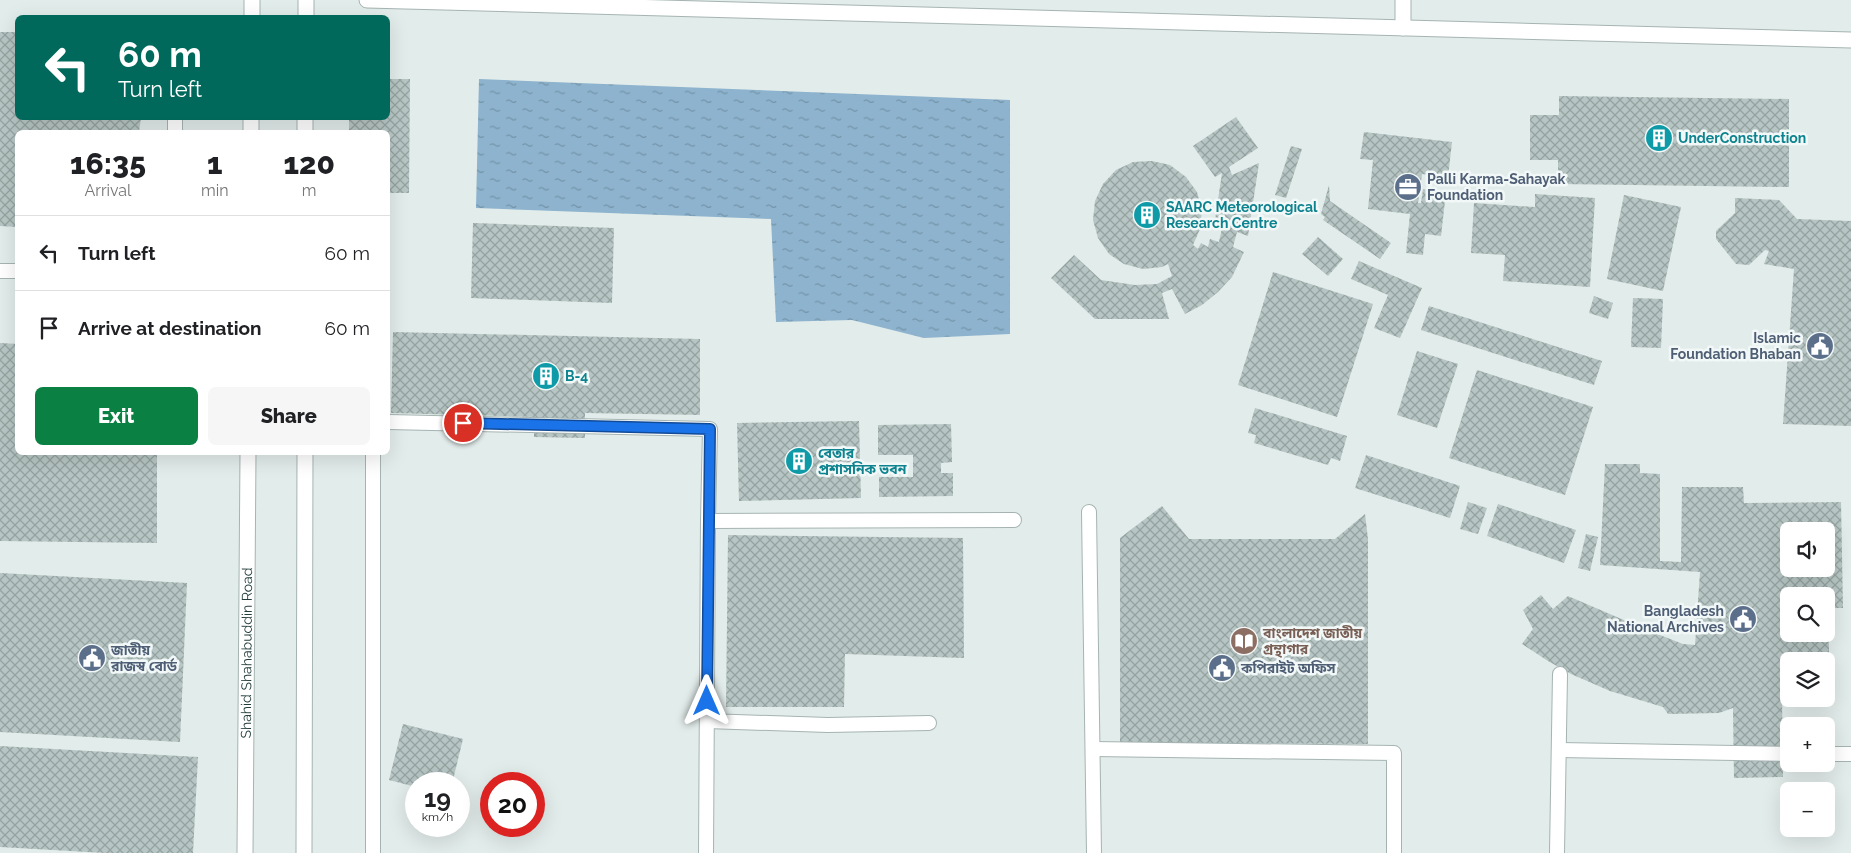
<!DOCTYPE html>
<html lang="en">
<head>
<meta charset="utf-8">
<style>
  :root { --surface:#fff; --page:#f6f6f6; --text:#202124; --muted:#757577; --line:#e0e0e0; --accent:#0b8043 }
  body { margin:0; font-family:Raleway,"Noto Sans Bengali",sans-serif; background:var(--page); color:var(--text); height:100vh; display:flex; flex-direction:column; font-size:19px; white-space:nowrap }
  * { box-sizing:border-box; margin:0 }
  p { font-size:16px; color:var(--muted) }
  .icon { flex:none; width:28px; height:28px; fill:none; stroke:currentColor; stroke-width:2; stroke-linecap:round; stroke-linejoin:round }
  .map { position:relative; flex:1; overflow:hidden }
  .side { position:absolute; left:15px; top:130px; width:375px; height:325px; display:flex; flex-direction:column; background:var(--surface); border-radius:8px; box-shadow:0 5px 20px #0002 }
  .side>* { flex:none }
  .hud { position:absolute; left:15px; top:15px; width:375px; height:105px; border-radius:8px; box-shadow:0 5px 20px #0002; background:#00695c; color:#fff; overflow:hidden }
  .fabs { position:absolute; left:1780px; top:522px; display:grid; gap:10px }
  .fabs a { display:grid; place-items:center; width:55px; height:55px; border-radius:8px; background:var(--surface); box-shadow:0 5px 20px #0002; font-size:25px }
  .speed { position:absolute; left:405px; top:772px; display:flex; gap:10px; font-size:25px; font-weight:700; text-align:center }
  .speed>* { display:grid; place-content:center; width:65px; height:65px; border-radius:50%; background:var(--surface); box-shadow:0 5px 20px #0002; line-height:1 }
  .speed small { font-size:12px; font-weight:400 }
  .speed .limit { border:8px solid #d22; background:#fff; color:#111 }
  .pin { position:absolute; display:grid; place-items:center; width:42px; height:42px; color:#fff; margin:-21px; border:2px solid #fff; border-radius:50%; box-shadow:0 1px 5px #0007 }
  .me { position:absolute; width:55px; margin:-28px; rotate:0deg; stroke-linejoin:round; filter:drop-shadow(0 0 4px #0008) }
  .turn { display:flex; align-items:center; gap:18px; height:105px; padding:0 20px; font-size:22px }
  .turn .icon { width:65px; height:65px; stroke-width:2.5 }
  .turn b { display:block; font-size:35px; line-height:42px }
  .eta { display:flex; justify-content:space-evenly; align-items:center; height:85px; text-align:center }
  .eta b { font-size:30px; font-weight:800; line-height:35px }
  .cta { display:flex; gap:10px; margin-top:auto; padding:10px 20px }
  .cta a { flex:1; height:58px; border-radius:8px; background:var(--accent); color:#fff; font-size:20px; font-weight:800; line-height:58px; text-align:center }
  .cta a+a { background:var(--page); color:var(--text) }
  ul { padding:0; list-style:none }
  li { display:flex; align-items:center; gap:15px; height:75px; padding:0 20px; border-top:1px solid var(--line) }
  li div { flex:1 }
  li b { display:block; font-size:19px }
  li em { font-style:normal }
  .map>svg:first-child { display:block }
</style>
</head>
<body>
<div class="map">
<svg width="1851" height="853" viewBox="0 0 1851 853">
  <defs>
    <pattern id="water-ripples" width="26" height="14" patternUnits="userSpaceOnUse" patternTransform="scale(1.25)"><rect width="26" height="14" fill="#8db3ce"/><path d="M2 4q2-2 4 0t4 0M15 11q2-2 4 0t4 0" fill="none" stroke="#7393a8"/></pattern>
    <pattern id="building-cross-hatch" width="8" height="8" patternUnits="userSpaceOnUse" patternTransform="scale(1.25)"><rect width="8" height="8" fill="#b7c6c4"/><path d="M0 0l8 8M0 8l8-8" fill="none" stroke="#94a2a0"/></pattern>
  </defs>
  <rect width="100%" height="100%" fill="#e2ecea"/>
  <polygon fill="url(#water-ripples)" points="479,79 1010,100 1010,334 924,338 852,320 776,322 771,219 476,208"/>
  <g fill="url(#building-cross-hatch)" fill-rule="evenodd">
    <polygon points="0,32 18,32 18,118 141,118 139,132 18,132 18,227 0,226"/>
    <polygon points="388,79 410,79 409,193 388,193 388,132 349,132 349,118 388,118"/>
    <polygon points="1559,96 1789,99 1789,187 1558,184 1558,160 1530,160 1530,115 1559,115"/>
    <polygon points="1236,117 1258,148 1229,167 1232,175 1259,163 1248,236 1237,232 1233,247 1244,252 1232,277 1218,292 1202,305 1185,314 1172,289 1162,293 1169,319 1095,319 1051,278 1074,255 1101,280 1135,285 1157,284 1172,276 1168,264 1162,267 1143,269 1124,264 1109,254 1098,238 1093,220 1095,201 1103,184 1116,170 1133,162 1152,161 1170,165 1186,177 1197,192 1202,210 1200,229 1193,245 1198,249 1201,243 1208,247 1210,239 1219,242 1222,228 1214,227 1222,173 1215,177 1193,146"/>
    <polygon points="1364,132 1452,142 1448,177 1422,174 1418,203 1421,203 1423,189 1446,192 1441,236 1425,234 1423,255 1406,253 1410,214 1368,209 1373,160 1360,159"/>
    <polygon points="1291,146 1302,149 1286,198 1275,195"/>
    <polygon points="1329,185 1330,201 1391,243 1380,259 1323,220 1325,217 1321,214"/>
    <polygon points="1535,194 1595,198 1590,287 1503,281 1505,255 1471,253 1474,203 1535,207"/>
    <polygon points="1624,195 1681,207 1663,291 1607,279"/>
    <polygon points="1735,198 1779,200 1797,219 1851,221 1851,426 1783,424 1794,269 1764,264 1769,251 1765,250 1749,265 1736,264 1716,239 1716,231 1735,213"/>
    <polygon points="473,223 614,228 612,303 471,298"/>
    <polygon points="1318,237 1343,259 1328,276 1302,254"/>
    <polygon points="1359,261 1422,288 1400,338 1374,328 1388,295 1351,279"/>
    <polygon points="1273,272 1373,304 1337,417 1238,385"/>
    <polygon points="1594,296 1613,303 1608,319 1589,313"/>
    <polygon points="1633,298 1663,299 1661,348 1631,347"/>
    <polygon points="1429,306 1602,361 1594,385 1421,330"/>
    <polygon points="393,332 700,339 700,415 585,413 585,438 534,437 534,417 391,413"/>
    <polygon points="0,343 18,344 18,452 157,452 157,543 0,541"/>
    <polygon points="1417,351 1458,364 1437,428 1397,415"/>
    <polygon points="1477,370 1593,407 1565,495 1449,458"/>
    <polygon points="1255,408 1347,436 1340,461 1331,458 1328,465 1254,443 1256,435 1248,433"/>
    <polygon points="859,421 861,498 739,501 737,423"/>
    <polygon points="951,424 952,462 941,463 941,473 953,473 953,496 879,497 879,477 913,477 913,455 878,455 878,425"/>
    <polygon points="1366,455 1460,486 1450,518 1355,488"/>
    <path d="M1605 464H1640V473L1660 474V561L1681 562 1682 487H1743L1744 503 1841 502 1843 608H1828L1830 692H1826V661H1789V692L1782 693 1783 777 1734 778 1733 708 1719 713 1668 714 1663 707 1610 691 1571 674 1548 661 1522 644 1533 629 1523 610 1541 595 1553 609 1568 596 1647 630 1683 644 1695 645 1700 572 1600 565ZM1789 531H1826V569H1789ZM1789 596H1826V634H1789Z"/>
    <polygon points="1468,502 1487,508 1478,534 1460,529"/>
    <polygon points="1498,504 1576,530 1564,563 1487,536"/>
    <polygon points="1162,506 1189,539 1335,539 1365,514 1368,539 1368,744 1120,743 1120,538"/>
    <polygon points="1586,534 1598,537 1590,571 1578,568"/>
    <polygon points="728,535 963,538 964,658 845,654 844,707 726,707"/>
    <polygon points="0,573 187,583 180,742 0,732"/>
    <polygon points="403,724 463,739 452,784 416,784 416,787 389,780"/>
    <polygon points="0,746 198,757 193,853 105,853 0,847"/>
  </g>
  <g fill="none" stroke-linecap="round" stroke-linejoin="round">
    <g stroke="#a5b4b2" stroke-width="16">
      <g id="service">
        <polyline points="175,132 175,118"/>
        <polyline points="0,271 18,271"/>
        <polyline points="388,422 710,429 708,521 706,853"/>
        <polyline points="1089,512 1094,853"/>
        <polyline points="708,521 1014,520"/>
        <polyline points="707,721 828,725 929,723"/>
        <polyline points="1093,749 1394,753 1394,853"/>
        <polyline points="1559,750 1789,754"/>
        <polyline points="1826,754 1851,754"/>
        <polyline points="373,853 373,452"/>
        <polyline points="1557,853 1560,674"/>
      </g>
    </g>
    <g stroke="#a5b4b2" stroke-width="17">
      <g id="tertiary">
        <polyline points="367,0 1851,40"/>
        <polyline points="1403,0 1403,28"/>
        <polyline points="252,18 252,0"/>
        <polyline points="306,18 306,0"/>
        <polyline points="251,132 251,118"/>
        <polyline points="305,132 305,118"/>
        <path id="s1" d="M245 853 248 452"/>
        <polyline points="304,853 305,452"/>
      </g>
    </g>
    <use href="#service" stroke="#fff" stroke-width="14"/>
    <use href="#tertiary" stroke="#fff" stroke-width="15"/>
  </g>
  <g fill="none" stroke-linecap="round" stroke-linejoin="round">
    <g stroke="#114b97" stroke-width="12">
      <polyline id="route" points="463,423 710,429 707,701"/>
    </g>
    <use href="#route" stroke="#1a73e8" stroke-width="9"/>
  </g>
  <defs>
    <g id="building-disc" transform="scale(1.4375)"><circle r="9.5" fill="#0f9aa8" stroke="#f2f8f7"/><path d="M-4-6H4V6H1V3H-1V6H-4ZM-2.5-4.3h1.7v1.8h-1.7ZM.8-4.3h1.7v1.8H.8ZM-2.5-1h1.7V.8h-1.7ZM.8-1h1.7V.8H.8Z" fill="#fff"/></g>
    <g id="office-disc" transform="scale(1.4375)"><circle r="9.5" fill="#5c6f8a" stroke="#f2f8f7"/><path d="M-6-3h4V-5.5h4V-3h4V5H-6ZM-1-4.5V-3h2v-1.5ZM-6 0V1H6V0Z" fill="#fff"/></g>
    <g id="civic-disc" transform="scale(1.4375)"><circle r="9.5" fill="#5c6f8a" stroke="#f2f8f7"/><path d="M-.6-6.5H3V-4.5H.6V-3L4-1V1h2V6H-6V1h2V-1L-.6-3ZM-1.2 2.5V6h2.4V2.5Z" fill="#fff"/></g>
    <g id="library-disc" transform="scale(1.4375)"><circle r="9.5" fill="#8d6e63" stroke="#f2f8f7"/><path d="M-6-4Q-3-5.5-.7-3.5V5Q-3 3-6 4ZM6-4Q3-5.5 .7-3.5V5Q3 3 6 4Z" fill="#fff"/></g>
  </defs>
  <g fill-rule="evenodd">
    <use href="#building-disc" x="1659" y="138"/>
    <use href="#office-disc" x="1408" y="187"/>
    <use href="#building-disc" x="1147" y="215"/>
    <use href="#civic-disc" x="1820" y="346"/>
    <use href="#building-disc" x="546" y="376"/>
    <use href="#building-disc" x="799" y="461"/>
    <use href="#civic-disc" x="1743" y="619"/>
    <use href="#library-disc" x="1244" y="641"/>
    <use href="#civic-disc" x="92" y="658"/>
    <use href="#civic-disc" x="1222" y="668"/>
  </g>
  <g text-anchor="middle" stroke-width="5" stroke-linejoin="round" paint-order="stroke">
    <g font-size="14" font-weight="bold" fill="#0d838f" stroke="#f2f8f7" text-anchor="start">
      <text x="1678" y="143">UnderConstruction</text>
      <text x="1166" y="212">SAARC Meteorological<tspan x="1166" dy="16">Research Centre</tspan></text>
      <text x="565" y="381">B-4</text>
      <text x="818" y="458">বেতার<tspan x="818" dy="16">প্রশাসনিক ভবন</tspan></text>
    </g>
    <g font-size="14" font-weight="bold" fill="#4e5e75" stroke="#f2f8f7" text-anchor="start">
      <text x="1427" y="184">Palli Karma-Sahayak<tspan x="1427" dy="16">Foundation</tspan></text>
      <text x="1801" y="343" text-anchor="end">Islamic<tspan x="1801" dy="16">Foundation Bhaban</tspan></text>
      <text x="1724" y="616" text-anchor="end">Bangladesh<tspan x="1724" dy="16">National Archives</tspan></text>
      <text x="111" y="655">জাতীয়<tspan x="111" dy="16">রাজস্ব বোর্ড</tspan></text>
      <text x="1241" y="673">কপিরাইট অফিস</text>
    </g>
    <g font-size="14" font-weight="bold" fill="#785e54" stroke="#f2f8f7" text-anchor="start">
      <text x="1263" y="638">বাংলাদেশ জাতীয়<tspan x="1263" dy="16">গ্রন্থাগার</tspan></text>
    </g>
    <g font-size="14" fill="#233c3c" stroke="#f2f8f7">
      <text dy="5" stroke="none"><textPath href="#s1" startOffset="200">Shahid Shahabuddin Road</textPath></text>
    </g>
  </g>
</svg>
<div class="fabs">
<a><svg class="icon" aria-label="sound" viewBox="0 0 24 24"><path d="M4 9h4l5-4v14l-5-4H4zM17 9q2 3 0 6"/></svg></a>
<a><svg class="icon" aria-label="search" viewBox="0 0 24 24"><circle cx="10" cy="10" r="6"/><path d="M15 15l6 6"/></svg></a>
<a><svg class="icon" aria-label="layers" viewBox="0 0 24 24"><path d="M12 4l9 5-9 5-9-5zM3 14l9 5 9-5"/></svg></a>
<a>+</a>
<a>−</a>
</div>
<div class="speed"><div>19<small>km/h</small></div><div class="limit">20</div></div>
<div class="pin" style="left:463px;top:423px;background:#d93025"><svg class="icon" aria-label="arrive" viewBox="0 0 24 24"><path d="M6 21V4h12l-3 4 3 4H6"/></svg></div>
<svg class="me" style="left:707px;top:701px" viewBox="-20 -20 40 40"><path d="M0-17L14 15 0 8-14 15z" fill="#1a73e8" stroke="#fff" stroke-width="4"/></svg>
<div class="hud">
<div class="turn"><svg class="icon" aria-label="left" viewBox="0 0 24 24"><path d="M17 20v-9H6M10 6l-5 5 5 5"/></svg><div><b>60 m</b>Turn left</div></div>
</div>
<section class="side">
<div class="eta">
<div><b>16:35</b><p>Arrival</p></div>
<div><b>1</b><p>min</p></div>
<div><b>120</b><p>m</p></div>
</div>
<ul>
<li><svg class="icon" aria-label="left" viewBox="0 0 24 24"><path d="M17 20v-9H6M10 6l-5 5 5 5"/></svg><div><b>Turn left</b></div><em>60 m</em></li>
<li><svg class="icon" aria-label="arrive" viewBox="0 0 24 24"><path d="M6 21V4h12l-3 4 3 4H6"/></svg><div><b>Arrive at destination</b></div><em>60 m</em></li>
</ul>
<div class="cta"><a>Exit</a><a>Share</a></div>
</section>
</div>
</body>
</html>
